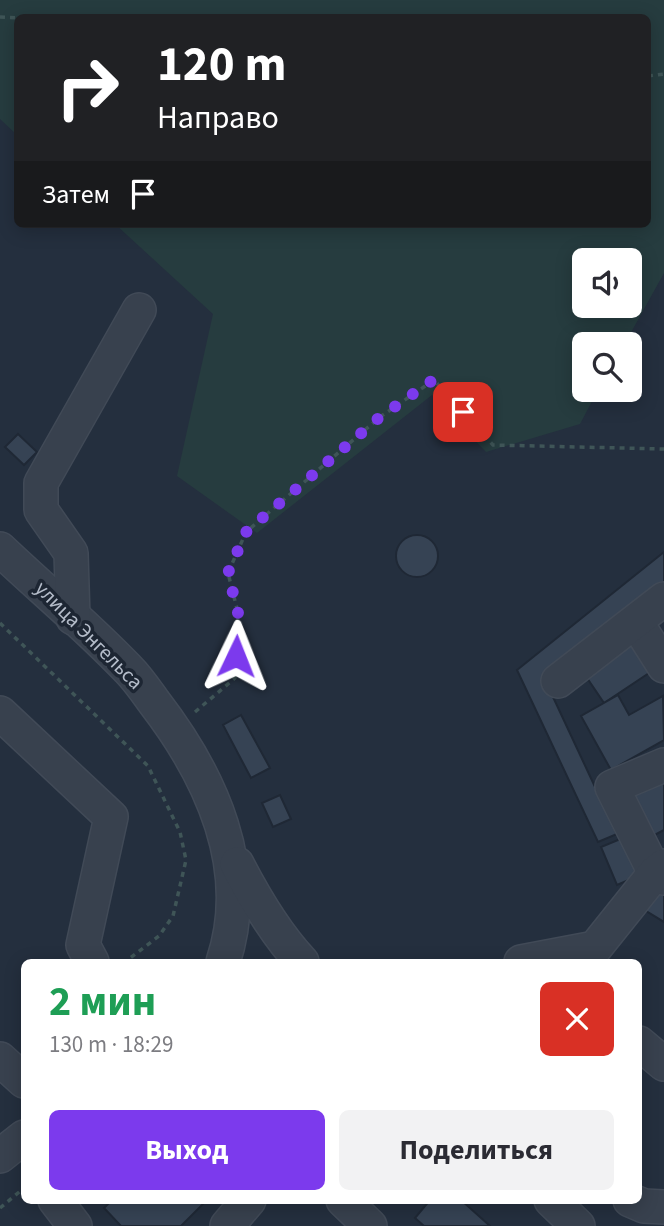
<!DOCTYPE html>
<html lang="ru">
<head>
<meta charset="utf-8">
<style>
  :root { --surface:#fff; --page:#f2f2f3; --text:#2b2b33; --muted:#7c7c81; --accent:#7c3aed }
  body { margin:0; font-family:"Source Sans 3",sans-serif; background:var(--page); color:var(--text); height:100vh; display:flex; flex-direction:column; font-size:26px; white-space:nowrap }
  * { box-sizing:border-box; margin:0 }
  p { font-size:23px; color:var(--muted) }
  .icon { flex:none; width:38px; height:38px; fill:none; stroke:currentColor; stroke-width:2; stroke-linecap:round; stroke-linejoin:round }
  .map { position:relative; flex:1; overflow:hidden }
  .sheet { position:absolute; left:21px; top:959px; width:621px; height:245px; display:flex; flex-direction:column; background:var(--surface); border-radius:10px; box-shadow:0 4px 18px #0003 }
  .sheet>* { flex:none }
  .hud { position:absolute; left:14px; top:14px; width:637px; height:214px; border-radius:10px; box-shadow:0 4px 18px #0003; background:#202124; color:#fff; overflow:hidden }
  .fabs { position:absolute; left:572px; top:248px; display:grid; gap:14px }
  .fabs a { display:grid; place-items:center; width:70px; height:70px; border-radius:10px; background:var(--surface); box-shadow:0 4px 18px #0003; font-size:35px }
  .pin { position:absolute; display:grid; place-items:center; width:60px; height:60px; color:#fff; margin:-30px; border-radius:14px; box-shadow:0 4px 10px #0006 }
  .me { position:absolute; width:77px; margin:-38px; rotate:2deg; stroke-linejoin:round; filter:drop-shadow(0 0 5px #0008) }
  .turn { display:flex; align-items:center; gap:24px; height:147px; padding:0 28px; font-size:32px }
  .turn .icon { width:91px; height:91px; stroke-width:2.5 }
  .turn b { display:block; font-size:49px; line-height:60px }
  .then { display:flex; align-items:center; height:66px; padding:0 28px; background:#0003; gap:14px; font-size:26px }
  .round { display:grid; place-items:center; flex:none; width:74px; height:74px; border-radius:10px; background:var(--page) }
  .summary { display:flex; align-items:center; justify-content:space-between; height:119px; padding:0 28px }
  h1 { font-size:42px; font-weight:700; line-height:52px; color:#1e9e55 }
  .button { display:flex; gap:14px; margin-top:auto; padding:14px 28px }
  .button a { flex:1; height:80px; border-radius:10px; background:var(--accent); color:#fff; font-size:28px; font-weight:700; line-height:80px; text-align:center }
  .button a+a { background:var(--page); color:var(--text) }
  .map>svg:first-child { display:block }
</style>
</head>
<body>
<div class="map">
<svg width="664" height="1226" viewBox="0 0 664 1226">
  <rect width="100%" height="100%" fill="#242f3e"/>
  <path fill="#263c3f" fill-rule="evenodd" d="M0 0H664V273L624 345H584V390H598L580 424 486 452 432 395 257 533 177 476 213 314 115 224H648V18H18L17 135 0 119ZM584 261H630V306H584Z"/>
  <g fill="#364354" stroke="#1f2835" stroke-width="2">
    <polygon points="18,434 37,452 24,465 5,447"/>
    <circle cx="417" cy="556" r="21"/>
    <polygon points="664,552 664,587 546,682 617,834 598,842 517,670"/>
    <polygon points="630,632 655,669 604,703 579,666"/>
    <polygon points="618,695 629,715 663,696 664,740 611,770 581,716"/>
    <polygon points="241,715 270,768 251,778 223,725"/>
    <polygon points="664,774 664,830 649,838 625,795"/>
    <polygon points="280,795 291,819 273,827 262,803"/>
    <polygon points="630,835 645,873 617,885 601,847"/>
    <polygon points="664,890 664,922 638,906"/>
    <polygon points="112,1200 207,1200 181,1226 121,1226 104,1208"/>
    <polygon points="430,1200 461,1200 490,1226 424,1226 415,1218"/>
  </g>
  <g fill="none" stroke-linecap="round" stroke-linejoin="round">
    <g stroke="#414a57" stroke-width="36">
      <g id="minor">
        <path d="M0 549C42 589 88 627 128 669 138 679 146 691 154 702 211 776 254 869 223 962"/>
        <polyline points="73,618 71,553 41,510 41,483 139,310"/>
        <polyline points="636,622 664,666"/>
        <polyline points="558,681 664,599"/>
        <polyline points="0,713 111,817 83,945 92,962"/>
        <polyline points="664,765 612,787 655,873 664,878"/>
        <path d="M237 864C255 899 275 933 302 962"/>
        <polyline points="521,962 595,948 655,873 664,866"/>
        <polyline points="639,1043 664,1064"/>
        <polyline points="0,1059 24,1081"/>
        <polyline points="0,1156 24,1137"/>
        <polyline points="55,1200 75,1226"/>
        <polyline points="343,1200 370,1226"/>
        <polyline points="551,1200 578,1226"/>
        <polyline points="630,1200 644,1206 664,1207"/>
        <polyline points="227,1226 249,1200"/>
      </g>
    </g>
    <g stroke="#3f5557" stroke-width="3.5" stroke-dasharray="5 5" stroke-linecap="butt">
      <polyline points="0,17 18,18"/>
      <polyline points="648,76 664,74"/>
      <polyline points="0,623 148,766 180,832 186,860 173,916 159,936 125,962"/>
      <polyline points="195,712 235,678 238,613 228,573 246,532 380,417 434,380 493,445 664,449"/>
      <polyline points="0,1208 24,1188"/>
    </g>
    <use href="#minor" stroke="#38414e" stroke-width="33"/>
  </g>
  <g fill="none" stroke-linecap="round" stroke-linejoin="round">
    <polyline stroke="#7c3aed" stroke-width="12" stroke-dasharray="0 21.6" points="236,656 238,613 228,573 246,532 380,417 433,380 463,412"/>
  </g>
  <g text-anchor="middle" stroke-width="7" stroke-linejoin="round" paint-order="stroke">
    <g font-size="21" fill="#b4bcc9" stroke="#1d2633">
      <text transform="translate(89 635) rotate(45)" y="7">улица Энгельса</text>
    </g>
  </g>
</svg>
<div class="fabs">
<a><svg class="icon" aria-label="sound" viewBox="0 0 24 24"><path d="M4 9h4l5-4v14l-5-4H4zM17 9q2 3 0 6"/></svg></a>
<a><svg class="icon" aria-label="search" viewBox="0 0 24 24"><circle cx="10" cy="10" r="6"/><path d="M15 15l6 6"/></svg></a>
</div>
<div class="pin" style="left:463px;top:412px;background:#d93025"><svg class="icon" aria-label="arrive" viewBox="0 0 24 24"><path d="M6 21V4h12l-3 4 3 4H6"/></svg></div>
<svg class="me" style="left:236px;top:656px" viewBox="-20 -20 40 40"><path d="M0-17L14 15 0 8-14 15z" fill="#7c3aed" stroke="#fff" stroke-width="4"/></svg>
<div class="hud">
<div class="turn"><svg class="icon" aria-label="right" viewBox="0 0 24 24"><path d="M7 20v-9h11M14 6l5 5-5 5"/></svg><div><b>120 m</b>Направо</div></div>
<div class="then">Затем<svg class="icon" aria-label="arrive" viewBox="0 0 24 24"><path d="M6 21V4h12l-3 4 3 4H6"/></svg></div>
</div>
<section class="sheet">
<div class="summary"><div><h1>2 мин</h1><p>130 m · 18:29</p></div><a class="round" style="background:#d93025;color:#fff"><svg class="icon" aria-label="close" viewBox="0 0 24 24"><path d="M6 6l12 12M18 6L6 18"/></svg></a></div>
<div class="button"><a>Выход</a><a>Поделиться</a></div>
</section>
</div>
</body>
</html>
